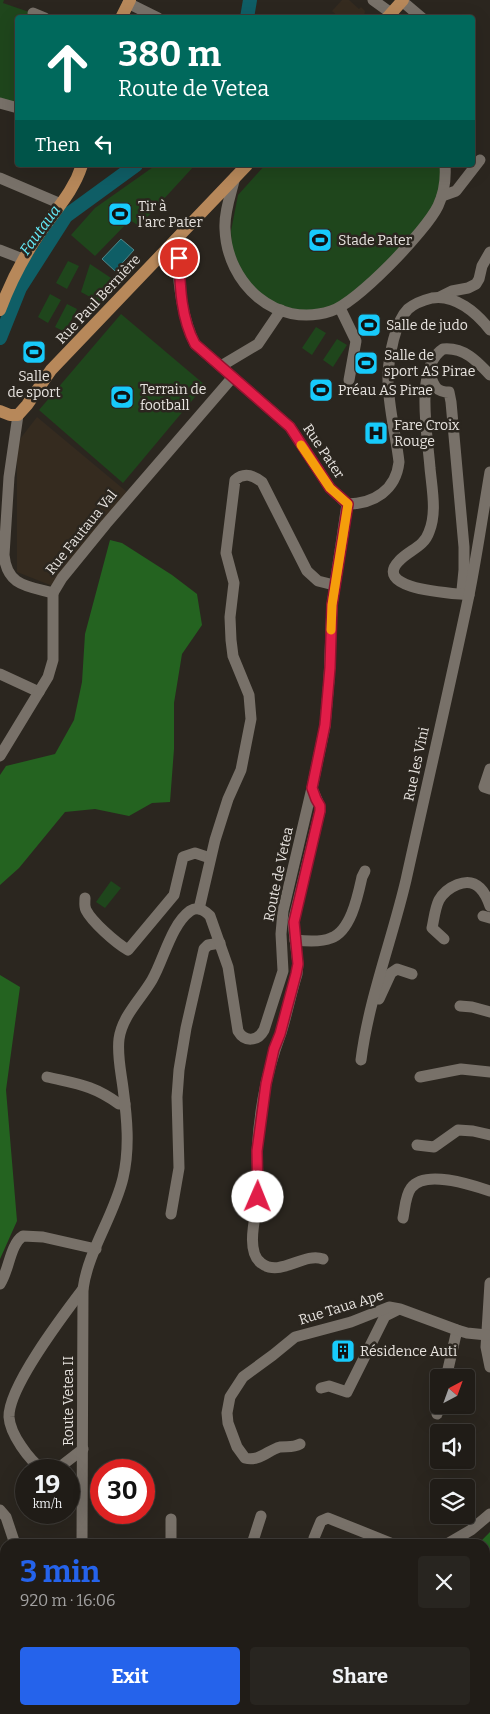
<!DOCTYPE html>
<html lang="en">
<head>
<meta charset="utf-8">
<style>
  :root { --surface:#201c17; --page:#282520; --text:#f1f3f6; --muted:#a2a1a1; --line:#3d3a36; --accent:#2563eb }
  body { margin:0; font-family:Bitter,serif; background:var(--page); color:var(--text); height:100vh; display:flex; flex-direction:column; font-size:19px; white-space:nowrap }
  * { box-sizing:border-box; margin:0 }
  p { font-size:16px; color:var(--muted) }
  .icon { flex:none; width:28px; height:28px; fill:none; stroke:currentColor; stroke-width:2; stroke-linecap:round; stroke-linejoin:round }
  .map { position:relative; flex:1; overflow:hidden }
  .side { position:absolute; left:0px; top:1539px; width:490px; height:176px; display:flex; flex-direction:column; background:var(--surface); border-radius:15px 15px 0 0; box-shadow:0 5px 20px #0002,0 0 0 1px var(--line) }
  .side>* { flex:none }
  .guide { position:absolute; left:15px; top:15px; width:460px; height:152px; border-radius:5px; box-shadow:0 5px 20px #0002,0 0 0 1px var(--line); background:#00695c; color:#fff; overflow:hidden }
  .needle { width:32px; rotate:41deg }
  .buttons { position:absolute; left:430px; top:1369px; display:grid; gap:10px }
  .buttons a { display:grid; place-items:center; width:45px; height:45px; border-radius:5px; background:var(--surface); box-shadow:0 5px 20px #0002,0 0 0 1px var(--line); font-size:25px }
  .speed { position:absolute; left:15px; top:1459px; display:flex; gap:10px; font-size:25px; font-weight:700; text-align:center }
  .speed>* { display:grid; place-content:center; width:65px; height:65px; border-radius:50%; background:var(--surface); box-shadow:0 5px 20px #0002,0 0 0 1px var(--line); line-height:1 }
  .speed small { font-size:12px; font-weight:400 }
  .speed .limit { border:8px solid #d22; background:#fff; color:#111 }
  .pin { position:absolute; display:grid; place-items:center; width:42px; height:42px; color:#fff; margin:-21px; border:2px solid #fff; border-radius:50%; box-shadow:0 1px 5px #0007 }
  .me { position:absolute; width:55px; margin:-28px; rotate:1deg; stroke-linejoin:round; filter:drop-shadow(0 0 4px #0008) }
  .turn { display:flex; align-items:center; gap:18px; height:105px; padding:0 20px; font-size:22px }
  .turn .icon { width:65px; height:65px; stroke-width:2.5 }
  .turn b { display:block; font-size:35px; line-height:42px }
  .then { display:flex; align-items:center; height:48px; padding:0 20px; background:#0003; gap:10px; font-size:19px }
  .round { display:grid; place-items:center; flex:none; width:52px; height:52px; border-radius:5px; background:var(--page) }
  .headline { display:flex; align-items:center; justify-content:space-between; height:85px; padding:0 20px }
  h1 { font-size:30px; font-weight:700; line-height:38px; color:var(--accent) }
  .primary-button { display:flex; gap:10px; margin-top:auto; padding:10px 20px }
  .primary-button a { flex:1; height:58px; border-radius:5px; background:var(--accent); color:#fff; font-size:20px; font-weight:700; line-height:58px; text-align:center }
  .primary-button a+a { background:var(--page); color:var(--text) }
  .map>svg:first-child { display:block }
</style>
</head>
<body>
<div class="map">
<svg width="490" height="1714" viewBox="0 0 490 1714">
  <rect width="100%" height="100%" fill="#2b261f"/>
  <g fill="#352b1f">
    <polygon points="342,0 349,0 359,9 361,7 365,11 364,17 339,17 332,11"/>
    <polygon points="37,417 133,497 55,587 17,572 17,443"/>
  </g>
  <g fill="#1f461c">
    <polygon points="0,0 4,0 3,3 32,13 30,17 18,18 17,106 0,101"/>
    <polygon points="156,165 195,165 139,226 130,220 95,256 71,235 95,208"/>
    <polygon points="265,165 440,165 445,177 429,217 350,300 310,313 272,304 246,280 232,249 231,231 238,195"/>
    <polygon points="68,261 79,266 67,289 56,283"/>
    <polygon points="90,264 114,280 103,304 81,292"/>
    <polygon points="50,294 61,300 48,323 38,317"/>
    <polygon points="67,304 77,309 65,332 55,327"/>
    <polygon points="121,314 205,385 123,483 39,410"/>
    <polygon points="316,327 326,333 312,355 302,348"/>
    <polygon points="337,339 347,345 333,367 323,360"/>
    <polygon points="111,881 121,888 105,908 96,902"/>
  </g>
  <g fill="#246320">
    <polygon points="110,540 122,543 172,575 197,594 202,625 182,654 174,703 174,749 170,802 152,803 129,816 95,809 65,812 19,868 0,885 0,775 6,766 55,754 74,720 82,682 85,634"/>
    <polygon points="0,975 20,987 6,1090 17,1221 0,1259"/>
    <polygon points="490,1532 490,1714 314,1714 316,1710 485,1710 485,1544 478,1544"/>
  </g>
  <polygon fill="#0f5e66" stroke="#50868a" points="121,239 134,250 115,271 102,259"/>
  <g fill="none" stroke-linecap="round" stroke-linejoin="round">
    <g stroke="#0f5e66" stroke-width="14">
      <polyline points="247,18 250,0"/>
      <polyline points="0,338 20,288 66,216 136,165"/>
    </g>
    <g stroke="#787169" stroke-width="11">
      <polyline points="373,0 391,13"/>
      <polyline points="402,1 422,18"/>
      <polyline points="128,3 158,18"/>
      <polyline points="33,13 45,18"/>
      <polyline points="0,103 18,108"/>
      <path d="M235 177C231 194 224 212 225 229 227 284 276 329 331 311 357 303 426 231 438 206 444 193 446 179 445 165"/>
      <polyline points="0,178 61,204"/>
      <polyline points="442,196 456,191 480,160"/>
      <path d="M179 236C175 266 181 317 195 344L290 427 330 488 347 504"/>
      <polyline points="0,250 23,259"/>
      <polyline points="440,297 452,291 468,288 476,284 479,279 482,266 490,252"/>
      <polyline points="340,308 356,341 349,380"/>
      <polyline points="221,366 258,344 281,310"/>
      <path d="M428 370C434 383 433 392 449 392L451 402 464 547V570L462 590"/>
      <path d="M18 415 9 477 4 555C7 586 27 586 53 593L62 578 106 524 232 378"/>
      <path d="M347 504C374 504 396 490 399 462 396 434 387 403 388 374 389 356 395 322 408 309 415 303 424 300 432 298 455 294 477 313 490 330"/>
      <path d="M469 595C455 593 371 590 399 561 409 550 424 547 429 532 437 513 432 489 430 468 428 438 414 367 443 349 464 347 477 361 490 375"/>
      <polyline points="0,674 39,692"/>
      <polyline points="0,756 48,677 53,660 53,593"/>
      <polyline points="490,769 484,787 490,789"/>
      <path d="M312 788C314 795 320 803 320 811L293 922 298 964 297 974C291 993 287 1014 281 1033 273 1054 267 1076 263 1099 260 1116 258 1134 257 1152 257 1167 259 1182 258 1198 256 1215 245 1251 261 1263 280 1278 303 1252 323 1259"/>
      <path d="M85 898C85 902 84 906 86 910 92 922 116 943 128 950L174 895 183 857 195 853 210 858"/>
      <path d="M199 909 215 840 228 799 241 770 251 719 249 695 233 656 231 640 230 617 234 583 226 553 235 480C244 472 253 475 262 482L307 571 318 581 334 585"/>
      <polyline points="483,916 490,918"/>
      <path d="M444 939 432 928C434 919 435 908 439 900 446 888 467 875 480 888 484 892 488 900 490 906"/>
      <path d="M295 940C304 941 322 942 331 938 351 931 358 895 362 877L365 871"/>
      <polyline points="379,999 391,973 397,969 412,974"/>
      <polyline points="460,1006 472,1007 490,1012"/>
      <path d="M361 1060C369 998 392 940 406 880 427 785 449 690 469 595 477 555 483 513 490 472"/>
      <path d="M47 1077C77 1084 93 1085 119 1104H125"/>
      <polyline points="420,1077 461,1069 490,1072"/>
      <polyline points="417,1145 434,1147 458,1130 473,1131 490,1135"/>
      <polyline points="171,1214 179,1168 177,1097 179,1070 186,1028 204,949 208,945 220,943"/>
      <path d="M403 1218C405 1209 405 1196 411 1188 425 1169 472 1185 490 1191"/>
      <polyline points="490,1283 486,1347 490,1367"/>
      <path d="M0 1284C9 1271 10 1244 23 1236L43 1237 96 1249"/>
      <polyline points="446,1378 457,1330"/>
      <polyline points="321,1388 329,1386 347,1392 385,1316 397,1310"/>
      <polyline points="437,1414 439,1405"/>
      <path d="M300 1444C293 1448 287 1446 280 1447 268 1450 259 1462 245 1458L237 1447 228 1423 227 1413 230 1397 243 1377 273 1355 295 1337 351 1322 389 1307 400 1309 457 1330 467 1333 487 1335"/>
      <path d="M43 1470C29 1460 10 1434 9 1417 8 1387 64 1314 83 1289"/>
      <polyline points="56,1470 83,1449"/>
      <polyline points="0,1510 6,1517 15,1544"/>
      <polyline points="314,1538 321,1521 328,1518 393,1544"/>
      <path d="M82 1544 83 1289C88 1251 114 1216 123 1178 130 1148 127 1118 123 1088 121 1072 117 1055 119 1039 122 1016 141 999 152 980 164 959 171 925 190 911 198 906 204 910 210 916L228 967 238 1031C245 1043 258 1041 264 1030L283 971 281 934 283 911 312 788 325 726 329 680 332 605 347 504"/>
      <polyline points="171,1544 171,1519"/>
      <polyline points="252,1544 261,1516"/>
      <polyline points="447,1544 471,1530 490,1514"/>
      <polyline points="485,1630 490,1624"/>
      <polyline points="0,1636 5,1644"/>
      <polyline points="0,1706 5,1707"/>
      <polyline points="35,1710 53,1714"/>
      <polyline points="110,1710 111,1714"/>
      <polyline points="175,1710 177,1714"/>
      <polyline points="235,1710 238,1714"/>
      <polyline points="253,1710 254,1714"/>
      <polyline points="264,1714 266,1710"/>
      <polyline points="415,1714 417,1710"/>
    </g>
    <g stroke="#b7885a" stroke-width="12">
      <polyline points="121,18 130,0"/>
      <polyline points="387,18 403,0"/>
      <path d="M0 310C10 283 23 258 39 234 55 210 73 193 82 165"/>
      <polyline points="0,411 10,415 18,415 27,405 51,370 247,165"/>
    </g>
  </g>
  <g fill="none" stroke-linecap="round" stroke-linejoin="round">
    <g stroke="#92132f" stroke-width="12">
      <path id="route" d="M179 258C180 287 181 318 195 344L290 427 330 488 348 504 332 605 330 668 325 725 312 788 316 799 320 806V811L294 922 298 964 296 974 280 1034 274 1049 266 1084 257 1151 258 1197"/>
    </g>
    <use href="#route" stroke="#e11d48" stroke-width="9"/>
    <polyline stroke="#f59e0b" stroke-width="9" points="301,445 330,488 348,504 332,605 331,630"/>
  </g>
  <defs>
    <g id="stadium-square" transform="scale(1.25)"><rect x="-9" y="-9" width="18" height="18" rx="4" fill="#17cafb" stroke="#2b261f"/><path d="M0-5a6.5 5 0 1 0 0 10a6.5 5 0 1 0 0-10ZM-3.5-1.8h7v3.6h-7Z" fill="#111"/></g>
    <g id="hospital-square" transform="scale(1.25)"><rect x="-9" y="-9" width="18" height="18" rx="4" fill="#17cafb" stroke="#2b261f"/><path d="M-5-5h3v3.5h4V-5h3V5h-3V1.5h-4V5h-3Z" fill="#111"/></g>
    <g id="building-square" transform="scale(1.25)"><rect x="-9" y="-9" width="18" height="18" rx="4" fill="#17cafb" stroke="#2b261f"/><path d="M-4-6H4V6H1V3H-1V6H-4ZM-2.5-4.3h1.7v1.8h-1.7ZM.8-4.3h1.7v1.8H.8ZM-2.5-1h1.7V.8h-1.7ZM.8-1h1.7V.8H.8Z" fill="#111"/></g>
  </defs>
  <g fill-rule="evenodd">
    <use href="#stadium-square" x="120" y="214"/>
    <use href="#stadium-square" x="320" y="240"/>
    <use href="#stadium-square" x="369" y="325"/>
    <use href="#stadium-square" x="34" y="352"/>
    <use href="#stadium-square" x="366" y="363"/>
    <use href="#stadium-square" x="321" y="390"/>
    <use href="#stadium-square" x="122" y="397"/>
    <use href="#hospital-square" x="376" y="433"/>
    <use href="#building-square" x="343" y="1351"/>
  </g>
  <g text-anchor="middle" stroke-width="5" stroke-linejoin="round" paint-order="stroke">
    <g font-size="14" fill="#e7e3df" stroke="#2b261f" text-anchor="start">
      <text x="138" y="211">Tir à<tspan x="138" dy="16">l'arc Pater</tspan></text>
      <text x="338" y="245">Stade Pater</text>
      <text x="386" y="330">Salle de judo</text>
      <text x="384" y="360">Salle de<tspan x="384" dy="16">sport AS Pirae</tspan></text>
      <text x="34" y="381" text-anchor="middle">Salle<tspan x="34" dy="16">de sport</tspan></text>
      <text x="140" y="394">Terrain de<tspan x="140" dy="16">football</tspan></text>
      <text x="338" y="395">Préau AS Pirae</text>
      <text x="394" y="430">Fare Croix<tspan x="394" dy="16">Rouge</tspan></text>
      <text x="360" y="1356">Résidence Auti</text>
    </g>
    <g font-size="14" fill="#e7e3df" stroke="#2b261f">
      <text transform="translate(98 299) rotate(-47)" y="5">Rue Paul Bernière</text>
      <text transform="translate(324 451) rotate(56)" y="5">Rue Pater</text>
      <text transform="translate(81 532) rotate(-51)" y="5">Rue Fautaua Val</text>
      <text transform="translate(416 764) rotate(-78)" y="5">Rue les Vini</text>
      <text transform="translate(278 874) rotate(-78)" y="5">Route de Vetea</text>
      <text transform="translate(341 1307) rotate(-17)" y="5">Rue Taua Ape</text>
      <text transform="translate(68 1401) rotate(-90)" y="5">Route Vetea II</text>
    </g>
    <g font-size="15" font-style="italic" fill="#64ecfa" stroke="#2b261f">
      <text transform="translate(40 230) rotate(-54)" y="5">Fautaua</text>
    </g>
  </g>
</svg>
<div class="buttons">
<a><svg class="needle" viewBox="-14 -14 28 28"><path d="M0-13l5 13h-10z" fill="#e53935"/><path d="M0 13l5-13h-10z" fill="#a2a1a1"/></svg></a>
<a><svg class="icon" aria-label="sound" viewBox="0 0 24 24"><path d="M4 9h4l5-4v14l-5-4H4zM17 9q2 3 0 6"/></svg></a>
<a><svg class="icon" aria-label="layers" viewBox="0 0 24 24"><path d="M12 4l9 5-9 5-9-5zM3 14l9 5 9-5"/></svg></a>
</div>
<div class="speed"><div>19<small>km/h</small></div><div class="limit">30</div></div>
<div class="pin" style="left:179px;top:258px;background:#d93025"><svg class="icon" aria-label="arrive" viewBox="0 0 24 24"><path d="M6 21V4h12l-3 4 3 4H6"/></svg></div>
<svg class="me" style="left:258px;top:1197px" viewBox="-20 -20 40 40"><circle r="19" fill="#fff"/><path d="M0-13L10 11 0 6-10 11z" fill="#e11d48"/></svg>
<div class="guide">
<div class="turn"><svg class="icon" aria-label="ahead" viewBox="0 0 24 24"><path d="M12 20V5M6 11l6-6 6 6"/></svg><div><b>380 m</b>Route de Vetea</div></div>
<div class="then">Then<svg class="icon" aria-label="left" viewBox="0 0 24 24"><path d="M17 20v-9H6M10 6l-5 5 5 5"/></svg></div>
</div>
<section class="side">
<div class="headline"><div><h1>3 min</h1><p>920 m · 16:06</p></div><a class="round"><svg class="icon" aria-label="close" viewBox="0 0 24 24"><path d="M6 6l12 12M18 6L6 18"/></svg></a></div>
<div class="primary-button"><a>Exit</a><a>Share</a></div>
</section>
</div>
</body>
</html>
